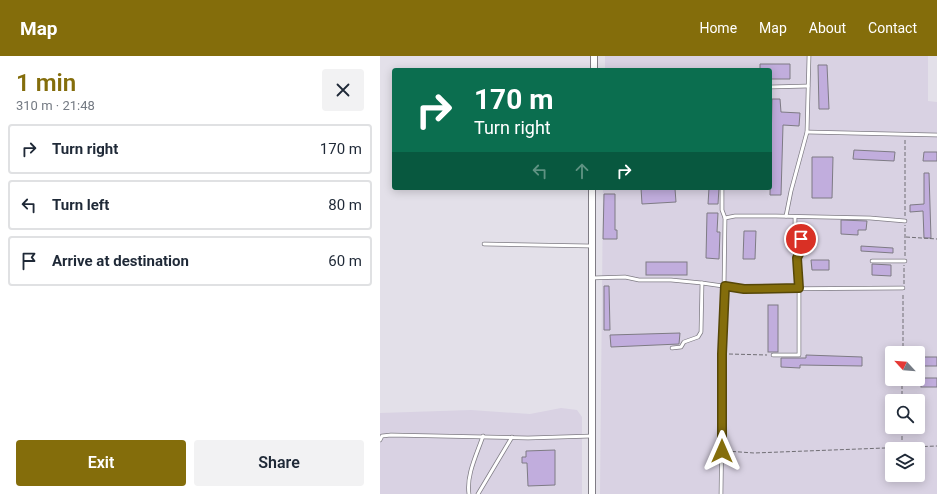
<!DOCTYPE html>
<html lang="en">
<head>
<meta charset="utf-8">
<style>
  :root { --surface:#fff; --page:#f2f2f3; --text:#1f2937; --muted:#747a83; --line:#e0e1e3; --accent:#846d0b }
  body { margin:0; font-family:Roboto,sans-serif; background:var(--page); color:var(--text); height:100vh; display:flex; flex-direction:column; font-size:15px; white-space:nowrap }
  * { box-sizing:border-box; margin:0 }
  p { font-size:13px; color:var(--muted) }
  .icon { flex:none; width:22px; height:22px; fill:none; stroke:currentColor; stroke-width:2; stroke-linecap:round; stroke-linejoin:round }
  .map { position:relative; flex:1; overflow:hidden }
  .sheet { display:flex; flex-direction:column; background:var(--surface); width:380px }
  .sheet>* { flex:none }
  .hud { position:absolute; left:12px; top:12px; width:380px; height:122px; border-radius:4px; box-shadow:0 2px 10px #0003; background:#0b6e4f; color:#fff; overflow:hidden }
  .needle { width:26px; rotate:296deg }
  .tools { position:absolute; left:505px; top:290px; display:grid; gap:8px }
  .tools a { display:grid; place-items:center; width:40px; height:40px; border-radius:4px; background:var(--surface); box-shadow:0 2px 10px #0003; font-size:20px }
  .pin { position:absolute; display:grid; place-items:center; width:34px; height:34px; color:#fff; margin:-17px; border:2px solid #fff; border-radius:50%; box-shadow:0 1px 4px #0007 }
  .me { position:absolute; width:44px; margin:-22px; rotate:0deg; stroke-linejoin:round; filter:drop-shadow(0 0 3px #0008) }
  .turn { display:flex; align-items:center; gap:14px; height:84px; padding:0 16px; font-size:18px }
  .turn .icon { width:52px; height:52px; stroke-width:2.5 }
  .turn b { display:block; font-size:28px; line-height:34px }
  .lanes { display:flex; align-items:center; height:38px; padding:0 16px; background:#0003; justify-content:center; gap:20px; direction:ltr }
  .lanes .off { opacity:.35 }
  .round { display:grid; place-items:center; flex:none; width:42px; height:42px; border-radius:4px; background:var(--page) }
  .headline { display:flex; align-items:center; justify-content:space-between; height:68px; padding:0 16px }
  h1 { font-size:24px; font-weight:600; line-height:30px; color:var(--accent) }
  .button { display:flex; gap:8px; margin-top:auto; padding:8px 16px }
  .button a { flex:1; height:46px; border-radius:4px; background:var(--accent); color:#fff; font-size:16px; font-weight:600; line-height:46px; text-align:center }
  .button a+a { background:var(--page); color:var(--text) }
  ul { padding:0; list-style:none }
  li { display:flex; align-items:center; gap:12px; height:50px; margin:0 8px 6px; padding:0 8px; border:2px solid var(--line); border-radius:4px }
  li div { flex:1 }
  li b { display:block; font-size:15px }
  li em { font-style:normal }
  header { display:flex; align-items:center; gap:24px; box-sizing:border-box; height:56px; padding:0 20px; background:var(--accent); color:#fff }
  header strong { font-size:19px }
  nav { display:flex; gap:22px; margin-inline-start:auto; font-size:14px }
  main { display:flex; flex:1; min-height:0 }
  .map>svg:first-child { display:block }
</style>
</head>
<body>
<header>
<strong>Map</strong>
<nav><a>Home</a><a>Map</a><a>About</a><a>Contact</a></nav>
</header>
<main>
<section class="sheet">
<div class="headline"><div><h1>1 min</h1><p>310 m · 21:48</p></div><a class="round"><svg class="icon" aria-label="close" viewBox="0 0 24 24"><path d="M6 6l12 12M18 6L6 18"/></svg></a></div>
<ul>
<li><svg class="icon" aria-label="right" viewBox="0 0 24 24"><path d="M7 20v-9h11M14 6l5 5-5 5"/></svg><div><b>Turn right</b></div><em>170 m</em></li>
<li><svg class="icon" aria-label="left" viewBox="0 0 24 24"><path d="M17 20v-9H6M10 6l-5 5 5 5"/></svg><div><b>Turn left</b></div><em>80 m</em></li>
<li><svg class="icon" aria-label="arrive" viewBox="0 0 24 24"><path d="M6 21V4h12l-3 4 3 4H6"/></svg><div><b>Arrive at destination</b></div><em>60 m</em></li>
</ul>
<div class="button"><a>Exit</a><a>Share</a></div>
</section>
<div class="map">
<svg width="557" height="438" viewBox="0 0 557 438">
  <rect width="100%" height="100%" fill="#e3e0e9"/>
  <g fill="#d9d2e3" fill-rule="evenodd">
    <path d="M225 0H548V45L557 46V438H220L223 132H390V14H225ZM512 297H538V323H512ZM512 345H538V371H512ZM512 393H538V419H512Z"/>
    <polygon points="181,352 197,354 202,361 202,438 0,438 0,357 91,354 150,358"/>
  </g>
  <g fill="#c1addd" stroke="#7e7b84">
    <polygon points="380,8 410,8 410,23 390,23 390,14 380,14"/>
    <polygon points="438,9 447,9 449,53 439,53"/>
    <polygon points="392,43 400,43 401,56 420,57 419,70 403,69 401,139 390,139"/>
    <polygon points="474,94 515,96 514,105 473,103"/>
    <polygon points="544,96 557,96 557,105 543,105"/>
    <polygon points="432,101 453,101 452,142 432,142"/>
    <polygon points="544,117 549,117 551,182 544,182 543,155 530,156 530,149 544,148"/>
    <polygon points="261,132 295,133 296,146 262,148"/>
    <polygon points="329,132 339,132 338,148 328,148"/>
    <polygon points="224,138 235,138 235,174 237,174 237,183 223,183"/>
    <polygon points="327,157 338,157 337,176 340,176 339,203 326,202"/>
    <polygon points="461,164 487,165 486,174 478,174 478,179 461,178"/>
    <polygon points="364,175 376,175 375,203 363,203"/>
    <polygon points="481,190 513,192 513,197 481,195"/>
    <polygon points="431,204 449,204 449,214 432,214"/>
    <rect x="266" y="206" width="41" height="13"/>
    <polygon points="492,208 511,209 511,220 492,219"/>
    <polygon points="224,230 229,230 230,274 224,274"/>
    <rect x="388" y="249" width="10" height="47"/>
    <polygon points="300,277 299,288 231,291 230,279"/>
    <polygon points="426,299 482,301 482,310 420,309 420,312 401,311 401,302 426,302"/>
    <rect x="541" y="301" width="16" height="9"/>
    <rect x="541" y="322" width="16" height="9"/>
    <polygon points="175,394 175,429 148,430 147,407 142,407 142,401 146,401 146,395"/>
  </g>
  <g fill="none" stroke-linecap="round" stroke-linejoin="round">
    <g stroke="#7f7c84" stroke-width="4.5">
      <g id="service">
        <polyline points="390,31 428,30"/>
        <polyline points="427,76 557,79"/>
        <polyline points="406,160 411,135 427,76 429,0"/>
        <polyline points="345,162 355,160 396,160 490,162 525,165"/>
        <polyline points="415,176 421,183 424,188 417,201"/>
        <polyline points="104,188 211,190"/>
        <polyline points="492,205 525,205"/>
        <polyline points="211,222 245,221 259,224 291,224 322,227 364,233 523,232"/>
        <polyline points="292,292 301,291 304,286 318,281 321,276 322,227"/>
        <polyline points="393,299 419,299 419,233 417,201 413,187 415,176 415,161"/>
        <polyline points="0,384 2,380 11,379 148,382 212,380"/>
        <path d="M89 438C86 419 97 398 103 380"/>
        <polyline points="98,438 132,381"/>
        <polyline points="341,438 345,162 342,154 342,132"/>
      </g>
    </g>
    <g stroke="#7f7c84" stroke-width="8">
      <g id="minor">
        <polyline points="214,14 214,0"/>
        <polyline points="212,438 212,132"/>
      </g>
    </g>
    <g stroke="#706e74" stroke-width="1" stroke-dasharray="4 2" stroke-linecap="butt">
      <polyline points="525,160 525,83"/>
      <polyline points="526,181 557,183"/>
      <polyline points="525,200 525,169"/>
      <polyline points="524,228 524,209"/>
      <polyline points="523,297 523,237"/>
      <polyline points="349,298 387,299"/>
      <polyline points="522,345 522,323"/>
      <polyline points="522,390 522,371"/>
      <polyline points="346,395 374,397 557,390"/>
    </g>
    <use href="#service" stroke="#fff" stroke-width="3"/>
    <use href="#minor" stroke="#fff" stroke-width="6"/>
  </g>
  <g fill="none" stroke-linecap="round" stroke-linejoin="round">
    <g stroke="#564707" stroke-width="10">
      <polyline id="route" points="342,395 342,298 345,230 364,233 419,232 417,202 424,188 421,183"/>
    </g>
    <use href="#route" stroke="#846d0b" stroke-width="7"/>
  </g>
</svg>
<div class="tools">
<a><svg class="needle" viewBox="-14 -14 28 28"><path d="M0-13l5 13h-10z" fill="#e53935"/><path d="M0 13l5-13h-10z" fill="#747a83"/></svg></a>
<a><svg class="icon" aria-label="search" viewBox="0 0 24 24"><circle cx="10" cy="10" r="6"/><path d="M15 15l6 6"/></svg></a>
<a><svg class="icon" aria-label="layers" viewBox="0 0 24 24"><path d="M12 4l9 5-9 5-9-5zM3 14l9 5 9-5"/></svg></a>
</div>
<div class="pin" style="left:421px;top:183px;background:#d93025"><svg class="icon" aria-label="arrive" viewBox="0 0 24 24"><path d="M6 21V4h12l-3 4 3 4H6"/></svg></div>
<svg class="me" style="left:342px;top:395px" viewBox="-20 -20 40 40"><path d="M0-17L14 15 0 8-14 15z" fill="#846d0b" stroke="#fff" stroke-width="4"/></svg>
<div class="hud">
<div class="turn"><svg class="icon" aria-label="right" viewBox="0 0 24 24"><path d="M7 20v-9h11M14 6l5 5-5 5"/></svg><div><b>170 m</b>Turn right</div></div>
<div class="lanes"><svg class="icon off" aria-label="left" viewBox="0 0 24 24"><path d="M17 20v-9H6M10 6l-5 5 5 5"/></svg><svg class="icon off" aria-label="ahead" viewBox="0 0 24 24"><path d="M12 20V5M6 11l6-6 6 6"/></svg><svg class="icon" aria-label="right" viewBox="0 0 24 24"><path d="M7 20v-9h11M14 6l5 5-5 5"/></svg></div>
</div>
</div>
</main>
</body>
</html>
